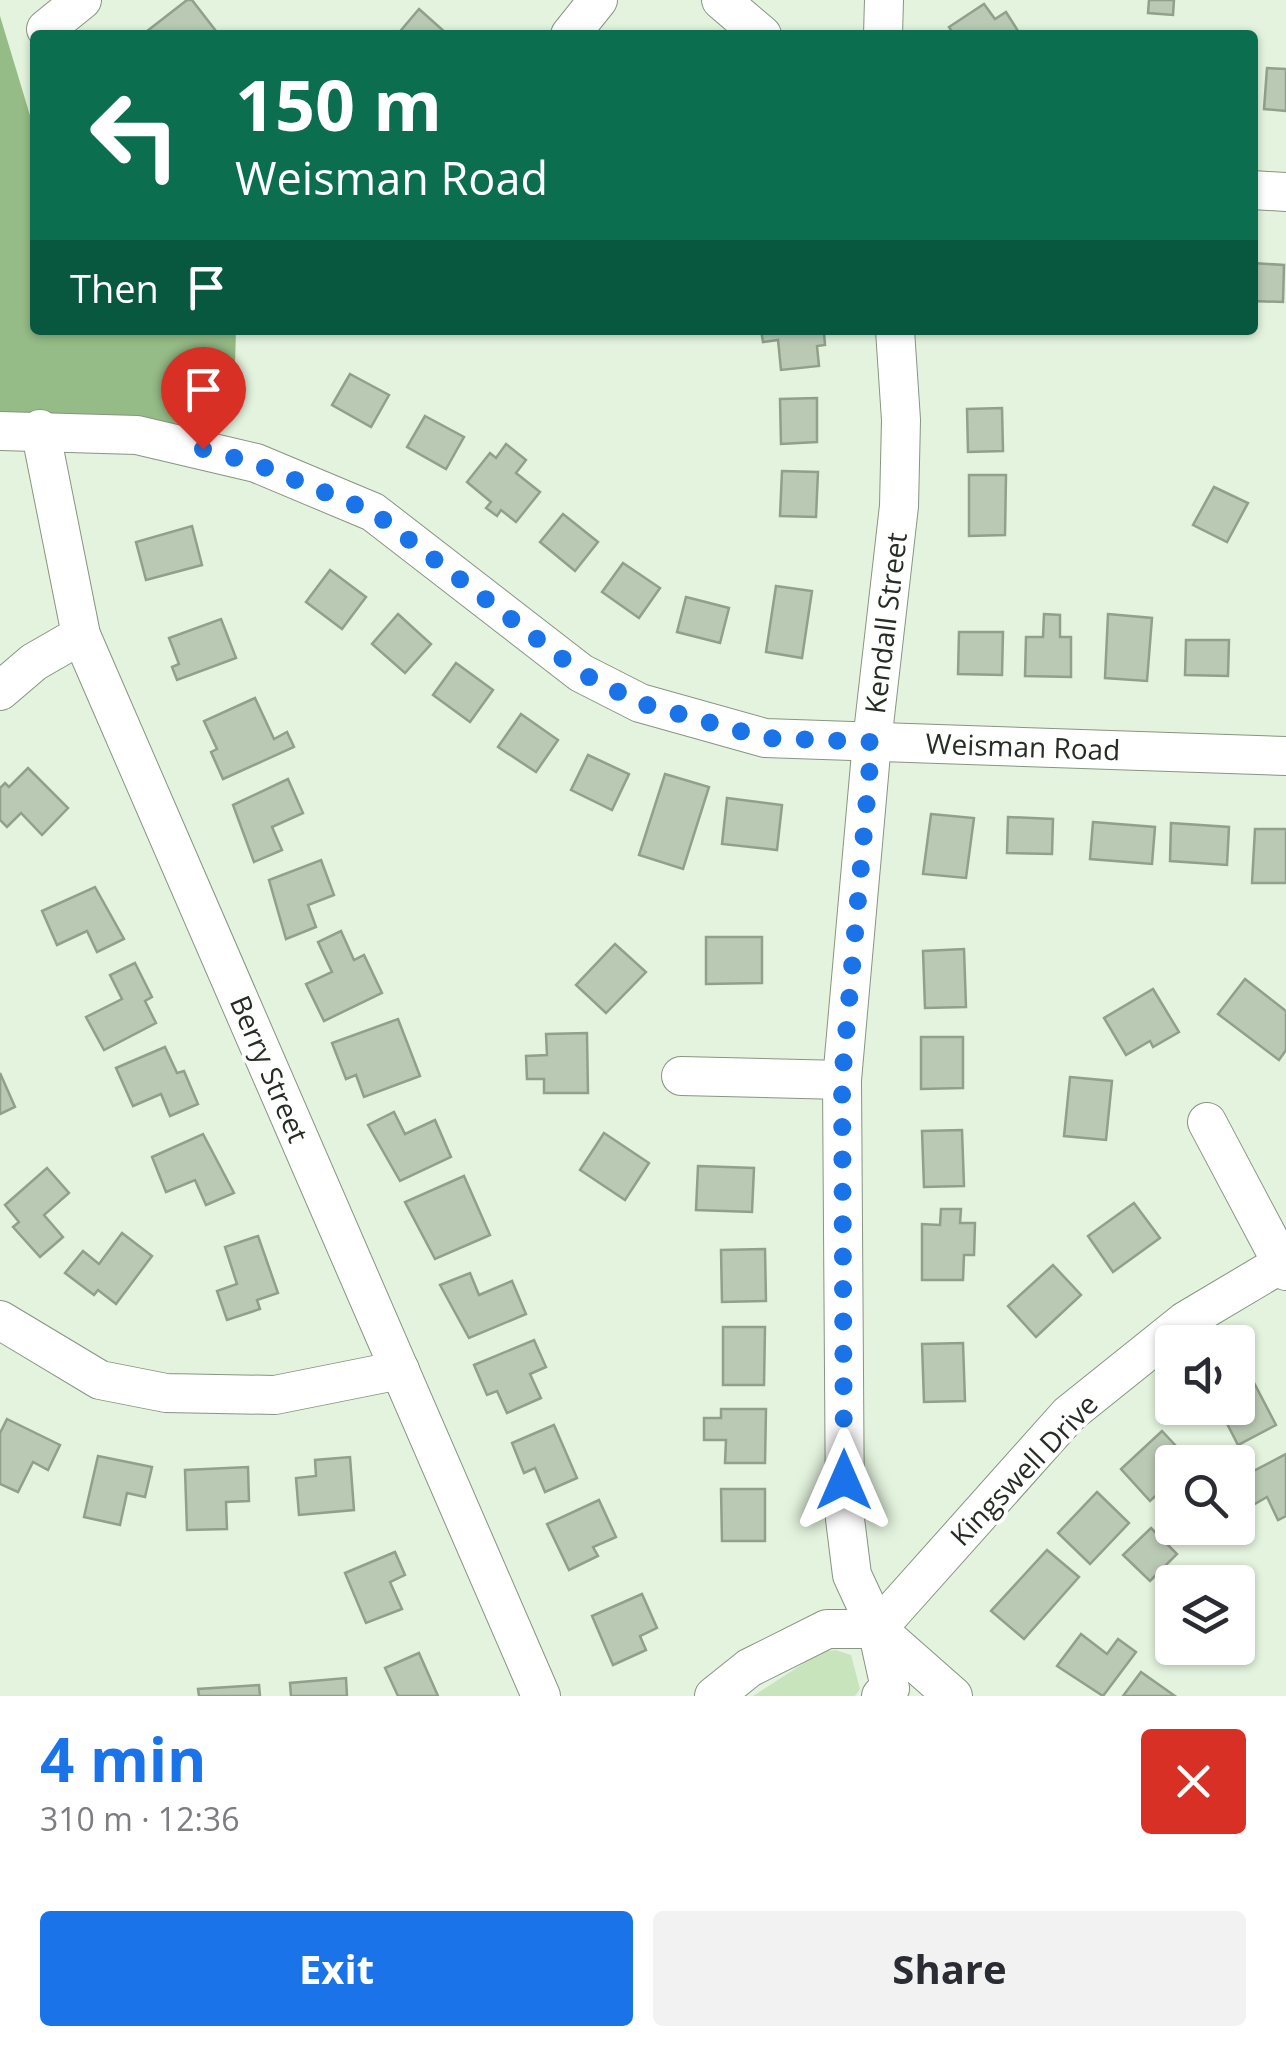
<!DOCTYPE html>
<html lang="en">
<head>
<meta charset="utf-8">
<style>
  :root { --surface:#fff; --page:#f2f2f3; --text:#2b2b33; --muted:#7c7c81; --accent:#1a73e8 }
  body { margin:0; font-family:"Open Sans",sans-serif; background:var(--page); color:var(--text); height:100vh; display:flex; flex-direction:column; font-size:38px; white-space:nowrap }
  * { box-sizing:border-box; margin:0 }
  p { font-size:32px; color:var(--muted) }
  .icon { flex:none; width:55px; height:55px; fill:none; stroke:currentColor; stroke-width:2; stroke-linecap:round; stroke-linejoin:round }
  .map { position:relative; height:1696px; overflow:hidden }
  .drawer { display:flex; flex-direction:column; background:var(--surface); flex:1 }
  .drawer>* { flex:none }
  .hud { position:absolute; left:30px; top:30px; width:1228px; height:305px; border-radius:10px; box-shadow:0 2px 8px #0004; background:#0b6e4f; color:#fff; overflow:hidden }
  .buttons { position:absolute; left:1155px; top:1325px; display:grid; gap:20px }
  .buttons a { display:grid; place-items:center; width:100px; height:100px; border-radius:10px; background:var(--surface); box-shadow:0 2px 8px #0004; font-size:50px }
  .pin { position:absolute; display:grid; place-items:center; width:85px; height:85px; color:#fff; margin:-102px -42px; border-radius:50% 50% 50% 0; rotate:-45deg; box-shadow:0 0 10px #0007 }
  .pin .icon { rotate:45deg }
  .me { position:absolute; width:110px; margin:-55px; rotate:0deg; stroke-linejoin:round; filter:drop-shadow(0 0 8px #0008) }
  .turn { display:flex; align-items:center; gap:35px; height:210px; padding:0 40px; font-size:45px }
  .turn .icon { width:130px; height:130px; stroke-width:2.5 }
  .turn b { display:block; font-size:70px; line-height:85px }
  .then { display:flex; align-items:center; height:95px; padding:0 40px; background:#0003; gap:20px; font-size:38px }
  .round { display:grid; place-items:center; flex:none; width:105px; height:105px; border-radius:10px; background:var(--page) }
  .overview { display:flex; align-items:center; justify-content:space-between; height:170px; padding:0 40px }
  h1 { font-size:60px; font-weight:700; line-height:75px; color:var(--accent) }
  .action { display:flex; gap:20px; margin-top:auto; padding:20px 40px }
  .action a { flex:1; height:115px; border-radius:10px; background:var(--accent); color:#fff; font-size:40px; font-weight:700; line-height:115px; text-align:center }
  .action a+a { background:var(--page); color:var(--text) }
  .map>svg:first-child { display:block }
</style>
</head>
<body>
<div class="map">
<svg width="1286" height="1696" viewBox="0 0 1286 1696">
  <rect width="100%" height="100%" fill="#e3f3dd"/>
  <polygon fill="#c8e4bd" points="835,1650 851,1655 860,1689 855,1696 753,1696 821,1652"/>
  <polygon fill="#95bb86" points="0,16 35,132 35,330 236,330 234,399 203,449 0,431"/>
  <g fill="#bac9b4" stroke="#919f8b" stroke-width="2.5">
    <polygon points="187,0 192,0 216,31 211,35 142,35"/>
    <polygon points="1149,0 1174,0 1173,15 1148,13"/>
    <polygon points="984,4 995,19 1006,12 1020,34 954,35 949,27"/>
    <polygon points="419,9 446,33 444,35 397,35"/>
    <polygon points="1267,68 1286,69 1286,111 1264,109"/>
    <polygon points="1252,263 1284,265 1283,302 1252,301"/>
    <polygon points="761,330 824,333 825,345 817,346 819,366 781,370 778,340 763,342"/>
    <polygon points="350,374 389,395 371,427 332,405"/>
    <polygon points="817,398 817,442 781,444 780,399"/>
    <polygon points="1002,408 1003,451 968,452 967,409"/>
    <polygon points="425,416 464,437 446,469 407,447"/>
    <polygon points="506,444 526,460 516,473 540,492 516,522 501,510 497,516 486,508 491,502 467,482 490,453 496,458"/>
    <polygon points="782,471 818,472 816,517 780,516"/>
    <polygon points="969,475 1006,475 1005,535 969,536"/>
    <polygon points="1214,487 1248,503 1227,542 1193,525"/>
    <polygon points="563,514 598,542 575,571 540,542"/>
    <polygon points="192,526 202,565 146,580 136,542"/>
    <polygon points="623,563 660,588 639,618 602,592"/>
    <polygon points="330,570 366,597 342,629 306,602"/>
    <polygon points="776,586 812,591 802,658 766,652"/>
    <polygon points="686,597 729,608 720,643 677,632"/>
    <polygon points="398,614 431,644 405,673 372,644"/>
    <polygon points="1044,614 1060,615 1060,637 1071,637 1071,677 1025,676 1026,637 1043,637"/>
    <polygon points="1108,614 1152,618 1147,681 1105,678"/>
    <polygon points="221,619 236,658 177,680 172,667 179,664 169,638"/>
    <polygon points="959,632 1003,632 1002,675 958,674"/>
    <polygon points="1186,640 1229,640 1228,676 1185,675"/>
    <polygon points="456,663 493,690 470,722 433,695"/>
    <polygon points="255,698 274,739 287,732 294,747 223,779 211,752 217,749 204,721"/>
    <polygon points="521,714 558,740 536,772 498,747"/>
    <polygon points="588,755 629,774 612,810 571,790"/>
    <polygon points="28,768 68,808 42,835 21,813 7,827 0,820 0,788 5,783 9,787"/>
    <polygon points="665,774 709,787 683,869 639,855"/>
    <polygon points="288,779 303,813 272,827 282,850 254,862 233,805"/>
    <polygon points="727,798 782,805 777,850 722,844"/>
    <polygon points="931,814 974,818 966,878 923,874"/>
    <polygon points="1008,817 1053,819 1052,854 1007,853"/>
    <polygon points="1093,822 1155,827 1152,864 1090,859"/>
    <polygon points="1171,823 1229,827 1227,865 1170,861"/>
    <polygon points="1255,829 1286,829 1286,883 1252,883"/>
    <polygon points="321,860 334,895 308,905 316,927 286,939 269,880"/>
    <polygon points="95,887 124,939 97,952 87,931 57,945 42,911"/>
    <polygon points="341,931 354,960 364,955 382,993 324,1021 306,984 332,972 318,942"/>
    <polygon points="706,937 762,937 762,983 706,984"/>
    <polygon points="615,944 646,972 606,1013 576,985"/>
    <polygon points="964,949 966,1007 925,1008 923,951"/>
    <polygon points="135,963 152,997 145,1001 156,1023 104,1050 86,1017 122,999 110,975"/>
    <polygon points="1245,979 1286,1011 1286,1050 1279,1060 1218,1014"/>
    <polygon points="1153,989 1179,1032 1153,1047 1150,1041 1126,1055 1104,1018"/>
    <polygon points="398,1019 420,1076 364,1097 356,1075 346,1079 332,1043"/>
    <polygon points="587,1033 588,1093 544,1093 544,1079 527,1079 526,1056 547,1055 546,1034"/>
    <polygon points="921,1037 963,1037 963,1088 921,1089"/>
    <polygon points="165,1047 177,1073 184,1071 198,1104 170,1116 161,1094 133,1106 116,1068"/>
    <polygon points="0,1073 15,1107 0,1114"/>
    <polygon points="1070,1077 1112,1081 1106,1140 1064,1136"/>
    <polygon points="394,1112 405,1134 435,1120 451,1157 400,1181 368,1125"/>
    <polygon points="962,1130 964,1186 924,1187 922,1131"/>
    <polygon points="604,1133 649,1163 625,1200 580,1170"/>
    <polygon points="203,1134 234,1193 206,1205 195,1180 166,1192 152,1157"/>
    <polygon points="698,1166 754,1168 752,1212 696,1210"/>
    <polygon points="47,1168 69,1193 44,1215 63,1237 40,1257 13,1227 19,1222 5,1205"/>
    <polygon points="464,1176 490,1235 435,1259 405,1202"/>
    <polygon points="1134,1203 1160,1238 1113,1272 1088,1236"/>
    <polygon points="941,1209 961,1209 960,1223 975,1223 974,1255 964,1255 963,1280 922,1280 922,1224 940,1225"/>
    <polygon points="122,1233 152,1256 116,1304 98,1290 94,1295 65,1273 83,1251 99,1264"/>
    <polygon points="258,1236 278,1293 257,1300 260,1309 227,1320 217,1291 237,1284 225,1247"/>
    <polygon points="765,1249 766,1301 722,1302 721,1250"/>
    <polygon points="1053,1265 1081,1295 1036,1337 1008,1306"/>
    <polygon points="470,1273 479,1295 512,1281 526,1314 469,1338 440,1285"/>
    <polygon points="723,1327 765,1327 764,1385 723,1385"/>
    <polygon points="534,1340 546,1367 530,1374 541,1398 507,1413 497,1391 487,1395 474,1365"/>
    <polygon points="963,1343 965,1401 924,1402 922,1344"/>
    <polygon points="1251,1377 1276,1425 1238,1445 1219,1408 1238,1408 1238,1384"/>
    <polygon points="721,1409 766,1409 765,1463 725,1463 726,1440 704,1440 704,1418 721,1418"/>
    <polygon points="7,1419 60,1445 48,1470 33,1462 18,1492 0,1484 0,1433"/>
    <polygon points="554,1425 577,1478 545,1492 535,1468 524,1473 512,1443"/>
    <polygon points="1162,1431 1191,1462 1172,1462 1172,1481 1150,1501 1121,1469"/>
    <polygon points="1286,1454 1286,1516 1278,1520 1267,1497 1253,1505 1240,1478"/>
    <polygon points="98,1456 152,1467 145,1497 127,1493 120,1525 84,1517"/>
    <polygon points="350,1457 354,1510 299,1515 296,1478 316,1476 315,1460"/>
    <polygon points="248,1467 249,1501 226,1502 227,1529 187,1530 185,1470"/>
    <polygon points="721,1489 765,1489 765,1541 722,1541"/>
    <polygon points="1097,1492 1129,1523 1090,1564 1058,1533"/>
    <polygon points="599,1500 616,1537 593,1547 598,1556 569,1570 547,1524"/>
    <polygon points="1151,1528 1177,1554 1150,1581 1123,1555"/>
    <polygon points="1047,1550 1079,1577 1024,1639 991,1611"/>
    <polygon points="395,1552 405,1575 390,1582 402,1609 366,1623 345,1573"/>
    <polygon points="642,1594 657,1628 640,1636 646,1650 613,1665 592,1616"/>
    <polygon points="1081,1634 1107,1654 1118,1639 1136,1652 1103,1696 1057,1666"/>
    <polygon points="419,1653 438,1696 398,1696 385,1668"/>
    <polygon points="1141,1672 1175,1696 1123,1696"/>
    <polygon points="346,1678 347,1696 291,1696 290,1683"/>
    <polygon points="259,1685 260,1696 199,1696 198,1689"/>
  </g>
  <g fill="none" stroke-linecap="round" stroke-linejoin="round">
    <g stroke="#879581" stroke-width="40">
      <g id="minor">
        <polyline points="721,0 762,35"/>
        <polyline points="46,29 82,0"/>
        <polyline points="570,35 598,0"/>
        <polyline points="883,35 884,0"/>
        <polyline points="1252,190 1286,192"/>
        <polyline points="40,429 81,635 541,1696"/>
        <polyline points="0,431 137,435 256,463 373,512 581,673 640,703 765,738 1286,756"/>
        <polyline points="0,691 34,662 81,635"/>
        <polyline points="681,1076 842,1080"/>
        <polyline points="1207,1122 1286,1271"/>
        <polyline points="0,1320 100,1380 166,1393 275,1395 400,1370"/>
        <polyline points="877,1629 1069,1414 1185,1321 1286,1261"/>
        <polyline points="714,1696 749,1668 827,1629 877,1629 953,1696"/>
        <polyline points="881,1696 890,1688 877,1629 852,1575 845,1519 842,1080 872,742 899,506 901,420 895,330"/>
      </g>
    </g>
    <use href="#minor" stroke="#fff" stroke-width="38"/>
  </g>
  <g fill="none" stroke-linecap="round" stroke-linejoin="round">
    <polyline stroke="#1a73e8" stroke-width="18" stroke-dasharray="0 32.4" points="203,449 256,464 373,512 581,673 640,703 765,738 872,742 842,1080 844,1480"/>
  </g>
  <g text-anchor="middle" stroke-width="8" stroke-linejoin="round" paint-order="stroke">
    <g font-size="28" fill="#272d25" stroke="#fff">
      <text transform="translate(886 623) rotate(-83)" y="10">Kendall Street</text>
      <text transform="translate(1023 747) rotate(2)" y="10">Weisman Road</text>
      <text transform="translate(269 1069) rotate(67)" y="10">Berry Street</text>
      <text transform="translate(1024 1470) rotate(-46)" y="10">Kingswell Drive</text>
    </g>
  </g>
</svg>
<div class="buttons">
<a><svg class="icon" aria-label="sound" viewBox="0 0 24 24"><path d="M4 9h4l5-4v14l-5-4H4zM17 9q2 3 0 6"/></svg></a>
<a><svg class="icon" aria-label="search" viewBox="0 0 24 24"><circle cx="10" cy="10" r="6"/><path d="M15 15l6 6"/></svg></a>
<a><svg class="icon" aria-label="layers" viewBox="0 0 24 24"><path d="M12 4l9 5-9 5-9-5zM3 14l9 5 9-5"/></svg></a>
</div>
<div class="pin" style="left:203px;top:449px;background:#d93025"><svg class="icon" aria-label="arrive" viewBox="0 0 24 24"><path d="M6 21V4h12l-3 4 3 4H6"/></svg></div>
<svg class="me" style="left:844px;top:1480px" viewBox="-20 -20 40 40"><path d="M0-17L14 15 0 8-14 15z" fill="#1a73e8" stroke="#fff" stroke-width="4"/></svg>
<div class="hud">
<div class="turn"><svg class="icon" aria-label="left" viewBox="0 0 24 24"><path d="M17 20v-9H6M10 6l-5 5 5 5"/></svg><div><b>150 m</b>Weisman Road</div></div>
<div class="then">Then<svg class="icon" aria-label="arrive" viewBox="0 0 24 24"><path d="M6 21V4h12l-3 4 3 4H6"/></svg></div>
</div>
</div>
<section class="drawer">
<div class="overview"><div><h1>4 min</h1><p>310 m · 12:36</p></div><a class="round" style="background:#d93025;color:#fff"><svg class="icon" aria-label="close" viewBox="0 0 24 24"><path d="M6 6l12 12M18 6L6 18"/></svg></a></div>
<div class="action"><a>Exit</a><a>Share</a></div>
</section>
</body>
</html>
